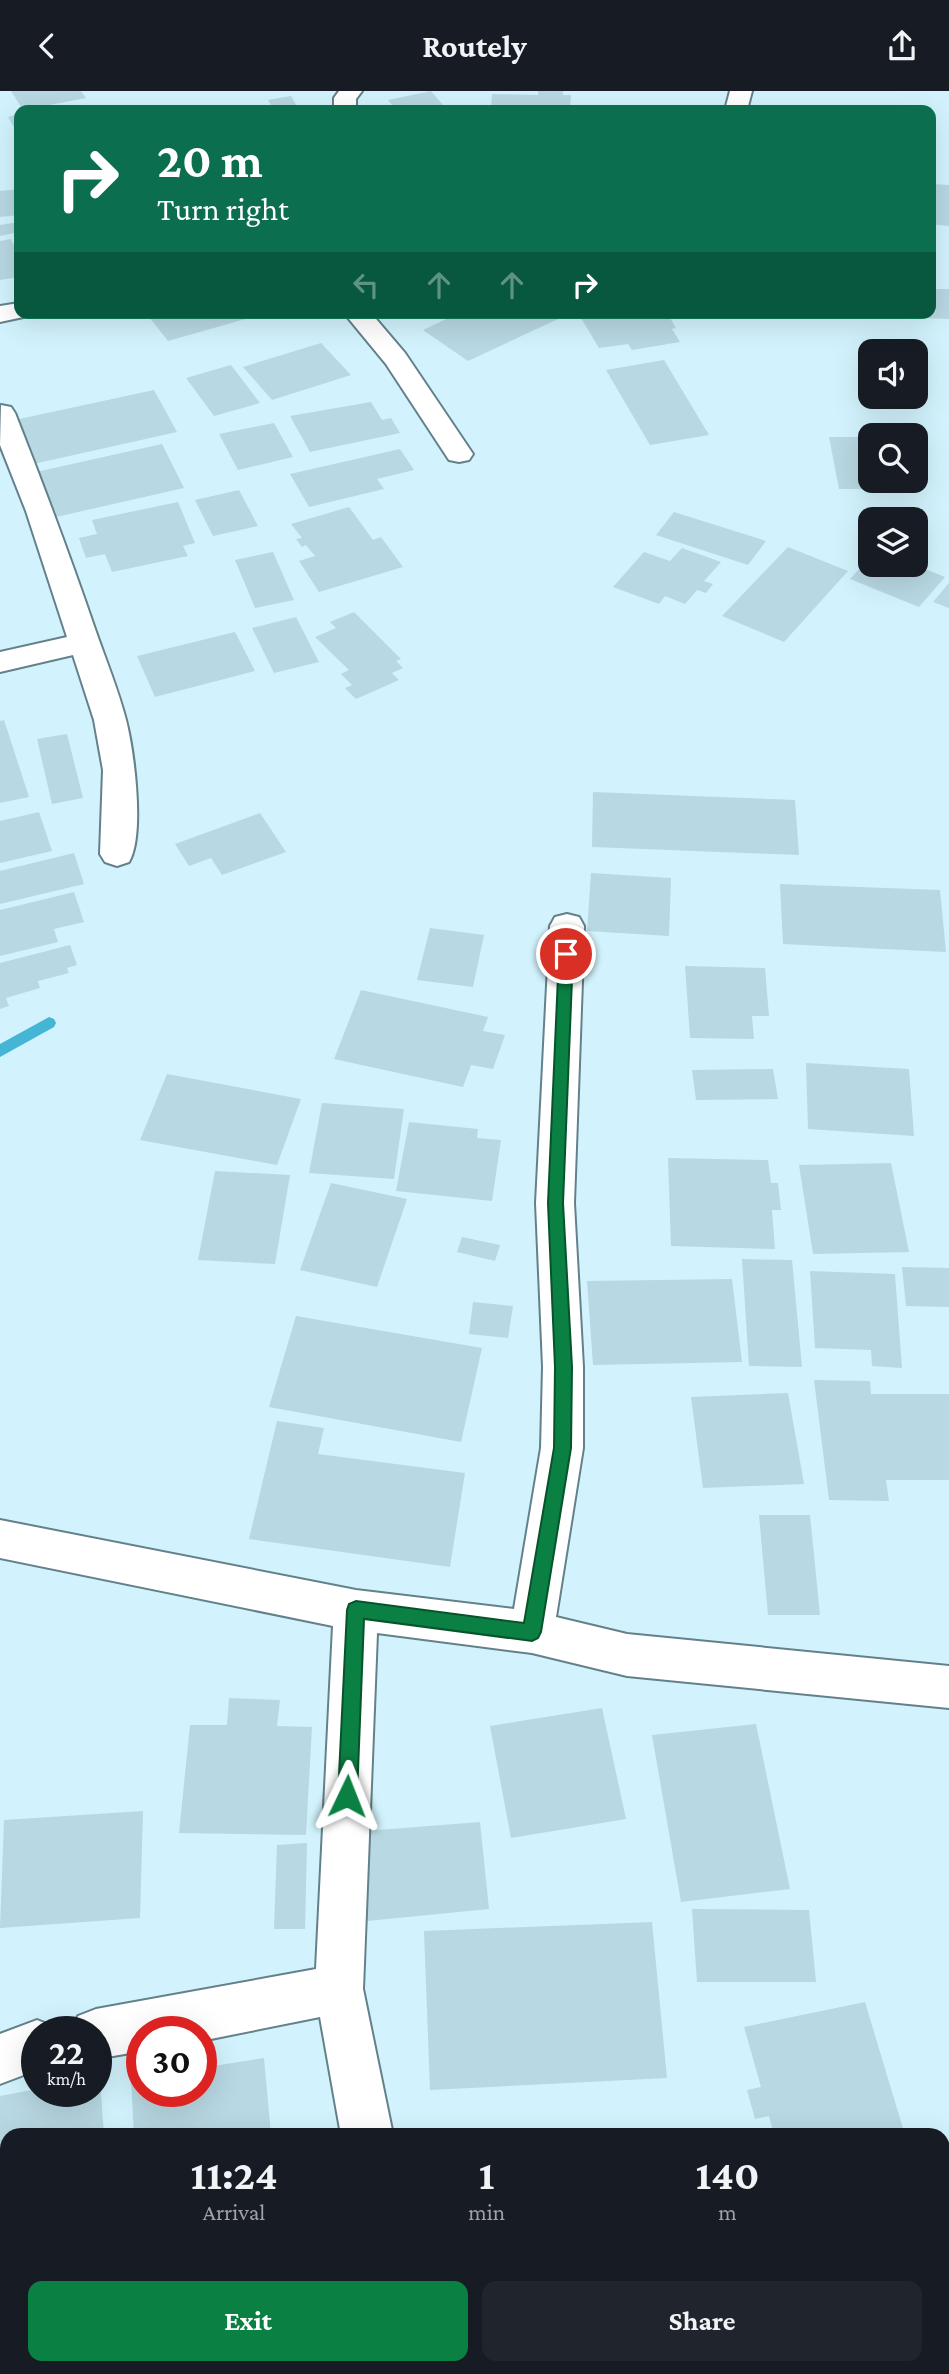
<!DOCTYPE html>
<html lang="en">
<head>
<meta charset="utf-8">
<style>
  :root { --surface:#171b24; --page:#20242c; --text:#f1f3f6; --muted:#9ea1a6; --accent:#0b8043 }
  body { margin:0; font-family:"Crimson Pro",serif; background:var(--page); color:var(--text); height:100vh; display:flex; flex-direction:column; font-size:26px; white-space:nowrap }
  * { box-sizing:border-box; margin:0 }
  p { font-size:23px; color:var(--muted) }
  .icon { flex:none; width:38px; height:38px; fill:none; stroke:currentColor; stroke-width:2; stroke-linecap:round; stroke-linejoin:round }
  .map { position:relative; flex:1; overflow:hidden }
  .side { position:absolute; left:0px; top:2037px; width:950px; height:247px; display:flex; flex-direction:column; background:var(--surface); border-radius:21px 21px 0 0; box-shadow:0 7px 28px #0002 }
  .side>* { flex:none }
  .top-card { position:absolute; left:14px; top:14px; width:922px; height:214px; border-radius:14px; box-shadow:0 7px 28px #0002; background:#0b6e4f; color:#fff; overflow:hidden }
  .tools { position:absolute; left:858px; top:248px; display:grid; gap:14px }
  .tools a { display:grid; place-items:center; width:70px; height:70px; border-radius:14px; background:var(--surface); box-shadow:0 7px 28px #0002; font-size:35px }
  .speed { position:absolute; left:21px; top:1925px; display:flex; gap:14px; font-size:35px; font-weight:700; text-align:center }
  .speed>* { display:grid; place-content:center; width:91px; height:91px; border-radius:50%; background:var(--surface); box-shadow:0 7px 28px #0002; line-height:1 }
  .speed small { font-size:18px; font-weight:400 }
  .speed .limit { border:10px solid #d22; background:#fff; color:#111 }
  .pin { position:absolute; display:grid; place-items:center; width:60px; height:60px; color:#fff; margin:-30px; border:4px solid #fff; border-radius:50%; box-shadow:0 2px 7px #0007 }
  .me { position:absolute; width:77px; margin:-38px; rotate:2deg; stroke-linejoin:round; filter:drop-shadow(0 0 5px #0008) }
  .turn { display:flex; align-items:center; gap:24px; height:147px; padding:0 28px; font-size:32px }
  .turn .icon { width:91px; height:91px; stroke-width:2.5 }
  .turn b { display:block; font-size:49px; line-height:60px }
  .lanes { display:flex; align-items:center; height:66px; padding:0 28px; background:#0003; justify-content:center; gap:35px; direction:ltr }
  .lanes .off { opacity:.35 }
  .eta { display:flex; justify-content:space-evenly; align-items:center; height:119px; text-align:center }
  .eta b { font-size:42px; font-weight:700; line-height:49px }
  .cta { display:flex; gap:14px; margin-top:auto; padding:14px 28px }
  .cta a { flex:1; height:80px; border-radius:14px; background:var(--accent); color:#fff; font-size:28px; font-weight:700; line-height:80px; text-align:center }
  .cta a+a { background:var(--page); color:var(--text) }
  header { display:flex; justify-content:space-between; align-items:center; height:91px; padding:0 28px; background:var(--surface); font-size:32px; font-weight:700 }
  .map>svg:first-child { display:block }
</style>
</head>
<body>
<header><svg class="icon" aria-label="back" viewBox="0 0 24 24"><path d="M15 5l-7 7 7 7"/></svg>Routely<svg class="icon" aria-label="share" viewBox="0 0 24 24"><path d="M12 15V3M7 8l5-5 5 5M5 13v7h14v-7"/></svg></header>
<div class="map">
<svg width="949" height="2283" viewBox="0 0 949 2283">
  <rect width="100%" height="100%" fill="#d2f3fd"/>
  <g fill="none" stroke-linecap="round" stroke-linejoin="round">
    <polygon fill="#44b5d5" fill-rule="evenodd" points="49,926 54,928 56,932 54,936 0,966 0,953"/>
  </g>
  <g fill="#b8d8e3">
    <polygon points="11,0 81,0 86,7 23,19"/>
    <polygon points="431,0 447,19 396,19 388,9"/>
    <polygon points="538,0 563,0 563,4 571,4 570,19 491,19 492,3 538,4"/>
    <polygon points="291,5 299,19 274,19 268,9"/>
    <polygon points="19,23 19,45 8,26"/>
    <polygon points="931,93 949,94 949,135 931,133"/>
    <polygon points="19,98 19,124 0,126 0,100"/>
    <polygon points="19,131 19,141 0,145 0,134"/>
    <polygon points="11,148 13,153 19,152 19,186 0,189 0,150"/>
    <polygon points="931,198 949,198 949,228 899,226 899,222 931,222"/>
    <polygon points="146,222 263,222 263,223 168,250"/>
    <polygon points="459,222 571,222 468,270 423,239"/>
    <polygon points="578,222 667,222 676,237 672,238 680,251 632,259 628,253 599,257"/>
    <polygon points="321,252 351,284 272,309 243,276"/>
    <polygon points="664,269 709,344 650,354 606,279"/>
    <polygon points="231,274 260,312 214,325 186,287"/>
    <polygon points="154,299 177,341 29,374 10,330"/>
    <polygon points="371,311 382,329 391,327 400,342 310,361 290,325"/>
    <polygon points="274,332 293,366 238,379 219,343"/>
    <polygon points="829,346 870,346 870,390 905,390 906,398 839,398"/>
    <polygon points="162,353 184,397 56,426 36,381"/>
    <polygon points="400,358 414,379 377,388 384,398 309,416 290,383"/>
    <polygon points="239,399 258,435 213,445 195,409"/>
    <polygon points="178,411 195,452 183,455 188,465 112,481 105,463 86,467 79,447 97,443 92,429"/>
    <polygon points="349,416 373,449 381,446 403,476 319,501 299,470 315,465 306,454 302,456 296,448 302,447 291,433"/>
    <polygon points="674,421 766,450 748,474 656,444"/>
    <polygon points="788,456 848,480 784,551 722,525"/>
    <polygon points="682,457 721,471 704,490 713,493 706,502 697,499 685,513 665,505 659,513 613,496 644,461 670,470"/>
    <polygon points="273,461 294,509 255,517 235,469"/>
    <polygon points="870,466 870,474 915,474 945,486 919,516 850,488"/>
    <polygon points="949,492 949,517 933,511"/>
    <polygon points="354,521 401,568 396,570 403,577 392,582 399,589 356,608 345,597 352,594 341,583 349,579 315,546 336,537 330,531"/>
    <polygon points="296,526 319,571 274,582 252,537"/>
    <polygon points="235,541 255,580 155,606 137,565"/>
    <polygon points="4,629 29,706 0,712 0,630"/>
    <polygon points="67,643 83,707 52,713 37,648"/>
    <polygon points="593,701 795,709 799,764 592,756"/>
    <polygon points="39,721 52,760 0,772 0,730"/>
    <polygon points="260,722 286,761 222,784 211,767 189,775 175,753"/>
    <polygon points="74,762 84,793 0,813 0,780"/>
    <polygon points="591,782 671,787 669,845 587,840"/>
    <polygon points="780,793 940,799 946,861 783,853"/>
    <polygon points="74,801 84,831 54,838 58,851 0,865 0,819"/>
    <polygon points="430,837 484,844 473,896 417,889"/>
    <polygon points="70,854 77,874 67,877 69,882 38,890 40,897 6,907 9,915 0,918 0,872"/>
    <polygon points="685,875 765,877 769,925 752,925 754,948 690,947"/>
    <polygon points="361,899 488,926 483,940 505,944 493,978 471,974 463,996 334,968"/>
    <polygon points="806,972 909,978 914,1045 808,1038"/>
    <polygon points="773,978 778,1008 696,1009 692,979"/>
    <polygon points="167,983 301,1008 277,1074 140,1049"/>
    <polygon points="322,1012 404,1018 394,1088 309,1082"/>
    <polygon points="409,1031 478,1038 477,1047 501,1049 492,1110 396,1100"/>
    <polygon points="668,1067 768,1069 771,1092 778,1092 781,1119 772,1119 775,1158 671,1155"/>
    <polygon points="891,1072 909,1161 813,1163 799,1074"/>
    <polygon points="215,1080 290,1084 275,1173 198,1169"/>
    <polygon points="331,1092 407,1108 377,1196 300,1179"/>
    <polygon points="462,1146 500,1154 495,1170 457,1161"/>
    <polygon points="742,1168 792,1169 802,1276 749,1275"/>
    <polygon points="902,1176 949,1177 949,1216 906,1215"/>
    <polygon points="810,1180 895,1183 902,1277 872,1275 871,1259 815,1257"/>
    <polygon points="732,1188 742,1271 593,1274 587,1190"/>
    <polygon points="473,1211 513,1215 508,1247 469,1243"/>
    <polygon points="296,1225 482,1257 461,1351 269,1316"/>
    <polygon points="814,1289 870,1290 871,1303 949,1303 949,1389 886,1389 889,1410 829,1409"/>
    <polygon points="788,1302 804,1393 703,1397 691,1306"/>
    <polygon points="277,1330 324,1337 318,1363 465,1382 450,1476 249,1448"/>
    <polygon points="759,1424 810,1424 820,1524 768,1524"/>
    <polygon points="229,1607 280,1609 277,1635 312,1636 306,1744 179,1742 190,1634 227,1634"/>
    <polygon points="602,1617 626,1728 511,1747 490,1635"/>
    <polygon points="756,1633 790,1798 681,1811 652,1644"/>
    <polygon points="143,1720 140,1827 0,1837 4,1729"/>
    <polygon points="480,1731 489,1818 357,1831 352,1741"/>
    <polygon points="307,1752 305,1838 274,1838 277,1754"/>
    <polygon points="692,1818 809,1819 816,1891 697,1891"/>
    <polygon points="652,1831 667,1987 430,1999 424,1840"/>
    <polygon points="865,1911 905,2044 774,2044 769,2025 755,2028 747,1999 761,1996 744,1936"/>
    <polygon points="264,1967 271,2044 134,2044 131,1988 142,1987 142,2000 201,2000 201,1977"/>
    <polygon points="96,1987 100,1987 104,2044 7,2044 7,2128 0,2129 0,2005 37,1998 96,2000"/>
    <polygon points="7,2151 7,2277 90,2278 64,2283 0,2283 0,2152"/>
    <polygon points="293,2277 320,2277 321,2283 271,2283"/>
  </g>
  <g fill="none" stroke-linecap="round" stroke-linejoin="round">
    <g stroke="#64818b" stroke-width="4">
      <g id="street">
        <polygon points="339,0 362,0 356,8 356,19 334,19 334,7"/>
        <polygon points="730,0 752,0 747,19 725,19"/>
        <polygon points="19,212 19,222 30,222 28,225 0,231 0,215"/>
        <polygon points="344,222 371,222 405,262 473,363 469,369 459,371 449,369 386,273"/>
        <path d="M1 314 11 316 15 322C43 393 70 465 95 538 105 567 118 598 126 629 134 660 145 744 129 771L117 775 105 771 100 763 103 679 94 629 73 564 0 581V561L67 546 26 420 0 354Z"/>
        <polygon points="567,823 579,826 584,835 574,1112 583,1276 583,1357 556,1526 627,1543 949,1575 949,1617 627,1585 532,1562 377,1542 363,1898 393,2044 341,2044 320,1926 201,1950 201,1941 142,1941 142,1960 96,1968 96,1941 72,1941 78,1925 96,1918 316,1878 333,1535 0,1467 0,1429 356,1499 514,1518 541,1357 543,1276 536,1112 550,835 555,826"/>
        <polygon points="37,1929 55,1936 56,1941 37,1941 37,1979 0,1993 0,1943"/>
        <polygon points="384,2277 438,2277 439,2283 385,2283"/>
      </g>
    </g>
    <use href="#street" fill="#fff" fill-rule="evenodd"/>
  </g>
  <polygon fill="#0b8043" stroke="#07532c" stroke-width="2" points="566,858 573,863 563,1112 572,1276 571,1357 541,1541 538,1547 532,1550 364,1528 357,1705 354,1712 347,1714 340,1712 338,1705 347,1519 349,1513 356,1510 524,1532 554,1357 555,1276 548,1112 559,863"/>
</svg>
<div class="tools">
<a><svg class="icon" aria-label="sound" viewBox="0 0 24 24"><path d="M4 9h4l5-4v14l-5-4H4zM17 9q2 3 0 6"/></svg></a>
<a><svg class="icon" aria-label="search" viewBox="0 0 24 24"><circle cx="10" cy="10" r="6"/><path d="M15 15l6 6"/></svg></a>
<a><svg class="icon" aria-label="layers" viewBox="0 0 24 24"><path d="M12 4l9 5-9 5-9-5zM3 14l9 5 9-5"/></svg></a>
</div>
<div class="speed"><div>22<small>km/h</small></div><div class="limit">30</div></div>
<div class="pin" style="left:566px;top:863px;background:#d93025"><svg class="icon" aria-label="arrive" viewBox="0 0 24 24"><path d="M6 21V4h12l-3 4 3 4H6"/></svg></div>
<svg class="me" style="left:347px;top:1705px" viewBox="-20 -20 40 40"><path d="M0-17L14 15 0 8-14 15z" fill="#0b8043" stroke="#fff" stroke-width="4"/></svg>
<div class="top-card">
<div class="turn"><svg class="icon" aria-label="right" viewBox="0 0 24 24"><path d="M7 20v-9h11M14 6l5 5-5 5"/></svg><div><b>20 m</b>Turn right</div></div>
<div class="lanes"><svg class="icon off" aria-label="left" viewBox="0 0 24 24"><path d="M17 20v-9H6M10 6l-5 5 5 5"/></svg><svg class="icon off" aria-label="ahead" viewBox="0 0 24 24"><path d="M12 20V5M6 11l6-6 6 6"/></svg><svg class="icon off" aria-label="ahead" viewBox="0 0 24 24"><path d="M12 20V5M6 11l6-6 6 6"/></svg><svg class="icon" aria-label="right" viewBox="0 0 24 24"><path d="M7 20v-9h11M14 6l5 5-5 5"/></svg></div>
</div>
<section class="side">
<div class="eta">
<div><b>11:24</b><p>Arrival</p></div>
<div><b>1</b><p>min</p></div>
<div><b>140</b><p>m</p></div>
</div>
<div class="cta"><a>Exit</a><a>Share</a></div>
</section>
</div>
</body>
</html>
